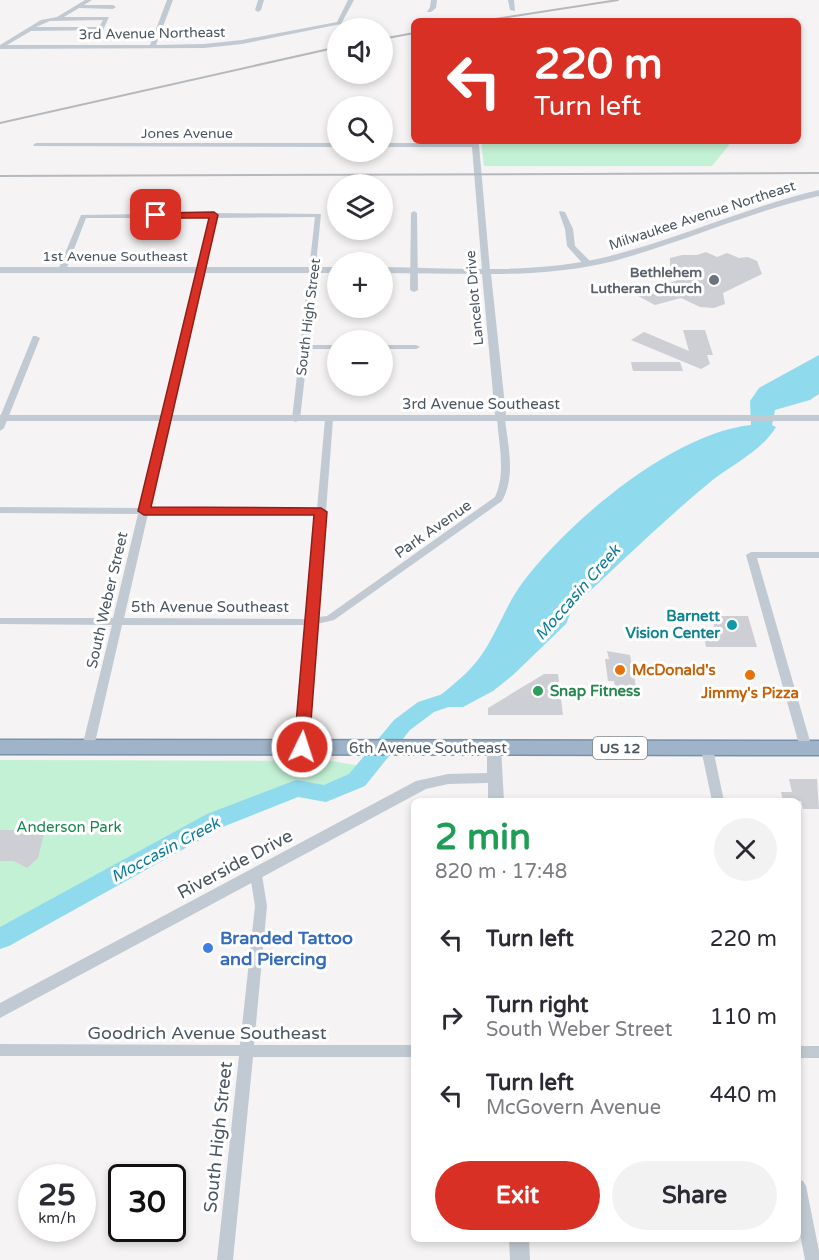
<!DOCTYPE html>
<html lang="en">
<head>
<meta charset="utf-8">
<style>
  :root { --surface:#fff; --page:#f2f2f3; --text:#2b2b33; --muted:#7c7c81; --accent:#d93025 }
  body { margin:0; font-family:"Varela Round",sans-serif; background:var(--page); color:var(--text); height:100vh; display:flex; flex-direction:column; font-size:22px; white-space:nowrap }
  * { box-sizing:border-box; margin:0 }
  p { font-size:20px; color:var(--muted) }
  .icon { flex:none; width:33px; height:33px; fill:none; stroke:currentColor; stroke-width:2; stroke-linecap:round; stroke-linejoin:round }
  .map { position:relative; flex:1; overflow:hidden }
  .side { position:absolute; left:411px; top:798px; width:390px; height:444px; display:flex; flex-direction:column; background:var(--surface); border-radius:9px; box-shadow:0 3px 9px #0003 }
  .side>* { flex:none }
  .top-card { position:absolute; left:411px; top:18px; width:390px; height:126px; border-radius:9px; box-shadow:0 3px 9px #0003; background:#d93025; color:#fff; overflow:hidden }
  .buttons { position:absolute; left:327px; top:18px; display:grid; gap:12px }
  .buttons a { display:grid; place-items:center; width:66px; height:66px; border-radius:50%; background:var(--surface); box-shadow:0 3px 9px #0003; font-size:30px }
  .speed { position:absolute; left:18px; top:1164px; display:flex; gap:12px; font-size:30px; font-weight:700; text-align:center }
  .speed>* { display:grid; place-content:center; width:78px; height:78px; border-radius:50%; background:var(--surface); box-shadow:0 3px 9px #0003; line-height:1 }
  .speed small { font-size:15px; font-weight:400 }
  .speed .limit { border:3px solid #111; border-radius:9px; background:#fff; color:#111 }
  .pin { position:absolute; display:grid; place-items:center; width:51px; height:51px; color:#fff; margin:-26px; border-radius:12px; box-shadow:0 3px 9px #0006 }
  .me { position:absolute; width:66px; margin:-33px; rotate:4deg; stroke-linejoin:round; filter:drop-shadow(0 0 4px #0008) }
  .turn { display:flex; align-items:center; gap:21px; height:126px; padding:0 24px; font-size:27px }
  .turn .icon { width:78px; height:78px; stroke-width:2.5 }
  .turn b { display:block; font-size:42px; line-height:51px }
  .round { display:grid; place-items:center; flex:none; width:63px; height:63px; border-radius:32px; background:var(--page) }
  .summary { display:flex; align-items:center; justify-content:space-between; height:102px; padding:0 24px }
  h1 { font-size:36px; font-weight:800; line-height:45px; color:#1e9e55 }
  .primary-button { display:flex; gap:12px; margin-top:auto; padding:12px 24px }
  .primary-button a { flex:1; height:69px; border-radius:36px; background:var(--accent); color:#fff; font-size:24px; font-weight:800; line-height:69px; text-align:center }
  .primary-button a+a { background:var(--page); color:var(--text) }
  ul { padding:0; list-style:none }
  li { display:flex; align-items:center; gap:18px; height:78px; padding:0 24px }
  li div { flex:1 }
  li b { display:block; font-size:22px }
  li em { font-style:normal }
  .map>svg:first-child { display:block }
</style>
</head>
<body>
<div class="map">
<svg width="819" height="1260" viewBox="0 0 819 1260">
  <rect width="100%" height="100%" fill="#f5f3f3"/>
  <g fill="#c3f1d5">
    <polygon points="481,141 727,141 729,145 712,166 484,166"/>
    <polygon points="0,760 331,761 367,767 357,780 326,794 296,788 216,820 0,939"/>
  </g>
  <path fill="#90daee" d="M819 355V394L810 400 775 410 772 425 776 427C760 453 732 464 709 483 662 522 618 565 573 607L566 624 513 675 493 691 463 707H426C441 694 458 682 471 668 494 644 503 608 523 582 569 521 673 433 751 425L750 401 759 388Z"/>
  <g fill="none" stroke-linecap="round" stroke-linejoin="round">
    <polygon fill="#90daee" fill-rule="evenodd" points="452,691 460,693 463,698 460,703 434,712 410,730 365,786 326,802 298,797 225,826 9,946 0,949 0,927 207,814 296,780 324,785 349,774 394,720 418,702"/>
  </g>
  <g fill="#cdcfd5">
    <polygon points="706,252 717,257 727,253 739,258 748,257 757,261 762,274 723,293 725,304 714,308 700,307 681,298 655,305 636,295 692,275 670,266 670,258 682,255 697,255"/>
    <polygon points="683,330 705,330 713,355 707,355 710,364 701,369 631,340 644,332 689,351"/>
    <polygon points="631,362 680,362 683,371 633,371"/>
    <polygon points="712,616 748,616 757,647 706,647 703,632 715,632"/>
    <polygon points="607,651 630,655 638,697 616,697 614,681 608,681 605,659 609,659"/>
    <polygon points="544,674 558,674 563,715 488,715 488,708"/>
    <polygon points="789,779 817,779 819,809 803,809 801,801 783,801 781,792 792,792"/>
    <polygon points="0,830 16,830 15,834 44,834 38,858 27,868 14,861 0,861"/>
  </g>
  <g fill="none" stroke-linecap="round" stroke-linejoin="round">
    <g stroke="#7690ad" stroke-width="3">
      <polygon id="trunk" points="0,740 819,741 819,755 0,754"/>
    </g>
    <g fill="#c1cad2" fill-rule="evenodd">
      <path d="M85 0H92L84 5H113L116 7 113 9 79 8 64 17H109L103 30 31 31 7 45H150L167 0H173L156 45 204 44 242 40 337 22 348 0H354L341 24 242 44 204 48 0 49V45L41 20 57 17ZM103 20 99 27H36L50 21Z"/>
      <polygon points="258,0 264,0 261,10 258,12 255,10"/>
      <polygon points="431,0 437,0 436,8 431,12 427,12 430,7"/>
      <polygon points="508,0 514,0 515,11 510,10"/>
      <polygon points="472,141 478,141 479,145 490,270 486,272 482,270 472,147 382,147 382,143 472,143"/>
      <polygon points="36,143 338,143 338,147 34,146 33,145"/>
      <polygon points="414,211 417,213 418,290 414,292 410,290 411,213"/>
      <polygon points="560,211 565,212 573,229 575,246 590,261 590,265 584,265 567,246 565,229 559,212"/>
      <path d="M214 213 321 214 308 345H338V349H308L300 419 296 422 293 421 292 419 315 217 217 218 149 508 317 509 325 419 329 416 332 417 333 419 318 617 327 616 495 497C506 473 499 445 497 419L501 416 505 419C508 446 516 476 502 501L334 620 317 624 308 747 306 750H298L296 747 307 625H122L94 747 92 750H84L82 747 112 625 0 624V618H113L138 514 0 513V507L140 508 210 218H86L66 270 62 272 58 270 81 215ZM148 514 316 515 307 619 124 618Z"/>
      <polygon points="33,336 36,336 40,338 4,428 0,431 0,417"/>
      <polygon points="382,345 416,345 420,347 416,349 382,349"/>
      <polygon points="751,552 819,552 819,558 757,558 812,748 810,751 802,751 800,748 746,555"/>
      <polygon points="707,745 711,746 713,749 724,801 712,801 701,749 703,746"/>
      <polygon points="256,870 260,872 262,875 267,906 254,1045 414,1045 414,1057 253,1057 233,1260 217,1260 239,1056 0,1056 0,1044 240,1045 255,906 250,875 252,872"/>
      <rect x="798" y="1046" width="21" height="12"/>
      <polygon points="798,1179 803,1181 806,1186 819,1251 819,1260 805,1260 798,1224"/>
    </g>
    <g fill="#c1cad2" fill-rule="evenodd">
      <path d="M819 190V196C749 212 683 242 614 261 574 271 532 274 491 274L506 415H819V421H0V415H495L482 274 382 273V267C458 268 535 275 610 256 681 238 747 207 819 190Z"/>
      <rect x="0" y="267" width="338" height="6"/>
      <polygon points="494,743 499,744 501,748 504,801 488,801 488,783 448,784 426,789 0,1018 0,1003 416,781 448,774 487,773 487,748 489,744"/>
      <polygon points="509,1239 529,1239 530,1260 510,1260"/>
    </g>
    <use href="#trunk" fill="#9fb4c9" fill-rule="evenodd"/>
    <g stroke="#b5b8bd" stroke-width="2">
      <polyline points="482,21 618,0"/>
      <polyline points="382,39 414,33"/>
      <polyline points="0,123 338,47"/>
      <polyline points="0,176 819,173"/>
    </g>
  </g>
  <polygon fill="#d93025" stroke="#8d1f18" stroke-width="1.5" points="214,212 218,215 151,507 321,508 327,512 309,747 302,752 294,747 314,515 144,515 138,511 209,218 156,218 152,215 156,213"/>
  <circle fill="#6b7280" stroke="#fff" stroke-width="2" cx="714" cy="280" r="6"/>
  <circle fill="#0f9aa8" stroke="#fff" stroke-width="2" cx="732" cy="625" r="6"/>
  <g fill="#e8710a" stroke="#fff" stroke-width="2">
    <circle cx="620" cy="670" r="6"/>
    <circle cx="750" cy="675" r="6"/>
  </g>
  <circle fill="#2e9e5b" stroke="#fff" stroke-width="2" cx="538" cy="691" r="6"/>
  <circle fill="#3f7fe0" stroke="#fff" stroke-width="2" cx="208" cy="948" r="6"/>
  <g text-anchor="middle" stroke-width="6" stroke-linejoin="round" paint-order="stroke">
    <g font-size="14" fill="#4a5661" stroke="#fff">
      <text transform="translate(152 33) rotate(-1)" y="5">3rd Avenue Northeast</text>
      <text x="187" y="138">Jones Avenue</text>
      <text transform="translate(702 215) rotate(-18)" y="5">Milwaukee Avenue Northeast</text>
      <text x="115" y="261">1st Avenue Southeast</text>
      <text transform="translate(474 298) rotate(-95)" y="5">Lancelot Drive</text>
      <text transform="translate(308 317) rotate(-83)" y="5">South High Street</text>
    </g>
    <g font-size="14" font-weight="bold" fill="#5b616d" stroke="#fff" text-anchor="end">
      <text x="702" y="277">Bethlehem<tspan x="702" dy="16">Lutheran Church</tspan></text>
    </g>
    <rect fill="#fff" stroke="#808990" stroke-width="1.5" x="593" y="737" width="54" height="22" rx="4.5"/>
    <g font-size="14" font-weight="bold" fill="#4a5661">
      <text x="620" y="753">US 12</text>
    </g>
    <g font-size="15" fill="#4a5661" stroke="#fff">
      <text x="481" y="409">3rd Avenue Southeast</text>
      <text transform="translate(433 529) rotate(-35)" y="5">Park Avenue</text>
      <text transform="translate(107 600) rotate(-77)" y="5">South Weber Street</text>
      <text x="210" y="612">5th Avenue Southeast</text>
      <text x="428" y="753">6th Avenue Southeast</text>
    </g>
    <g font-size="15" font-weight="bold" fill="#0d838f" stroke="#fff" text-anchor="end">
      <text x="720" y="621">Barnett<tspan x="720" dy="17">Vision Center</tspan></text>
    </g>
    <g font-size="15" font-weight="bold" fill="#c56008" stroke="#fff" text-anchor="start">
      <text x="632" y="675">McDonald's</text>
      <text x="750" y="698" text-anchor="middle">Jimmy's Pizza</text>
    </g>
    <g font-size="15" font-weight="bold" fill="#27864d" stroke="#fff" text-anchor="start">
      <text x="550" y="696">Snap Fitness</text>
    </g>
    <g font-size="15" fill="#17864f" stroke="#fff">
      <text x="69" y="832">Anderson Park</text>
    </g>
    <g font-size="16" font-style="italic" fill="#0c7c9b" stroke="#fff">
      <text transform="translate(577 592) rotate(-49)" y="6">Moccasin Creek</text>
      <text transform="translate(165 849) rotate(-28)" y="6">Moccasin Creek</text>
    </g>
    <g font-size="18" fill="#4a5661" stroke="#fff">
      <text transform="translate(235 864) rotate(-28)" y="6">Riverside Drive</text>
      <text x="207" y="1039">Goodrich Avenue Southeast</text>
      <text transform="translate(218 1137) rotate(-84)" y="6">South High Street</text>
    </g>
    <g font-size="18" font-weight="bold" fill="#366cbe" stroke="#fff" text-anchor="start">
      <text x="220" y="944">Branded Tattoo<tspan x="220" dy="21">and Piercing</tspan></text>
    </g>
  </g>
</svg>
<div class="buttons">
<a><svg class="icon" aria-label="sound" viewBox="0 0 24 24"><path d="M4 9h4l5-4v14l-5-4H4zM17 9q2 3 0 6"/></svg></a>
<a><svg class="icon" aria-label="search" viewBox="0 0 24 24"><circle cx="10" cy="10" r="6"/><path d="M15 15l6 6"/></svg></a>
<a><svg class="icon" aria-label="layers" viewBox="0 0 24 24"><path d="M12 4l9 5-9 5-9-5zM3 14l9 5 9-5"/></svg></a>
<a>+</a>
<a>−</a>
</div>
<div class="speed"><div>25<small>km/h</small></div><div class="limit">30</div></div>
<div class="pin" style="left:156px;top:215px;background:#d93025"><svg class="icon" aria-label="arrive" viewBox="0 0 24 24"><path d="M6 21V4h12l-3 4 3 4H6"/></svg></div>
<svg class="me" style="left:302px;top:747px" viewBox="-20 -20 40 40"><circle r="17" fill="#d93025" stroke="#fff" stroke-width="3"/><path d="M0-11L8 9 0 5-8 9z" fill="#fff"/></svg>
<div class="top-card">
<div class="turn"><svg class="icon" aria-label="left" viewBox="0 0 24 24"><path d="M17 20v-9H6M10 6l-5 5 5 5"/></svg><div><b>220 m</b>Turn left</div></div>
</div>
<section class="side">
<div class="summary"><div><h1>2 min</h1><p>820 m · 17:48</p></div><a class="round"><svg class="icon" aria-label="close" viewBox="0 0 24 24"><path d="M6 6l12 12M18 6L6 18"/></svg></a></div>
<ul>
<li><svg class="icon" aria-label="left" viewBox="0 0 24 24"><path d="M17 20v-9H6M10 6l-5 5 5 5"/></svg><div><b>Turn left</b></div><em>220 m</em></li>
<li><svg class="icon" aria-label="right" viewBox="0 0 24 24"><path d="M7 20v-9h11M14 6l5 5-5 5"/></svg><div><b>Turn right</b><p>South Weber Street</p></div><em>110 m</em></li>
<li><svg class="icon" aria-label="left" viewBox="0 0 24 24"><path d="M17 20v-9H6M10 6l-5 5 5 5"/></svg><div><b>Turn left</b><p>McGovern Avenue</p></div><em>440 m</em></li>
</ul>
<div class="primary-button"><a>Exit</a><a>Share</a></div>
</section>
</div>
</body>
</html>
